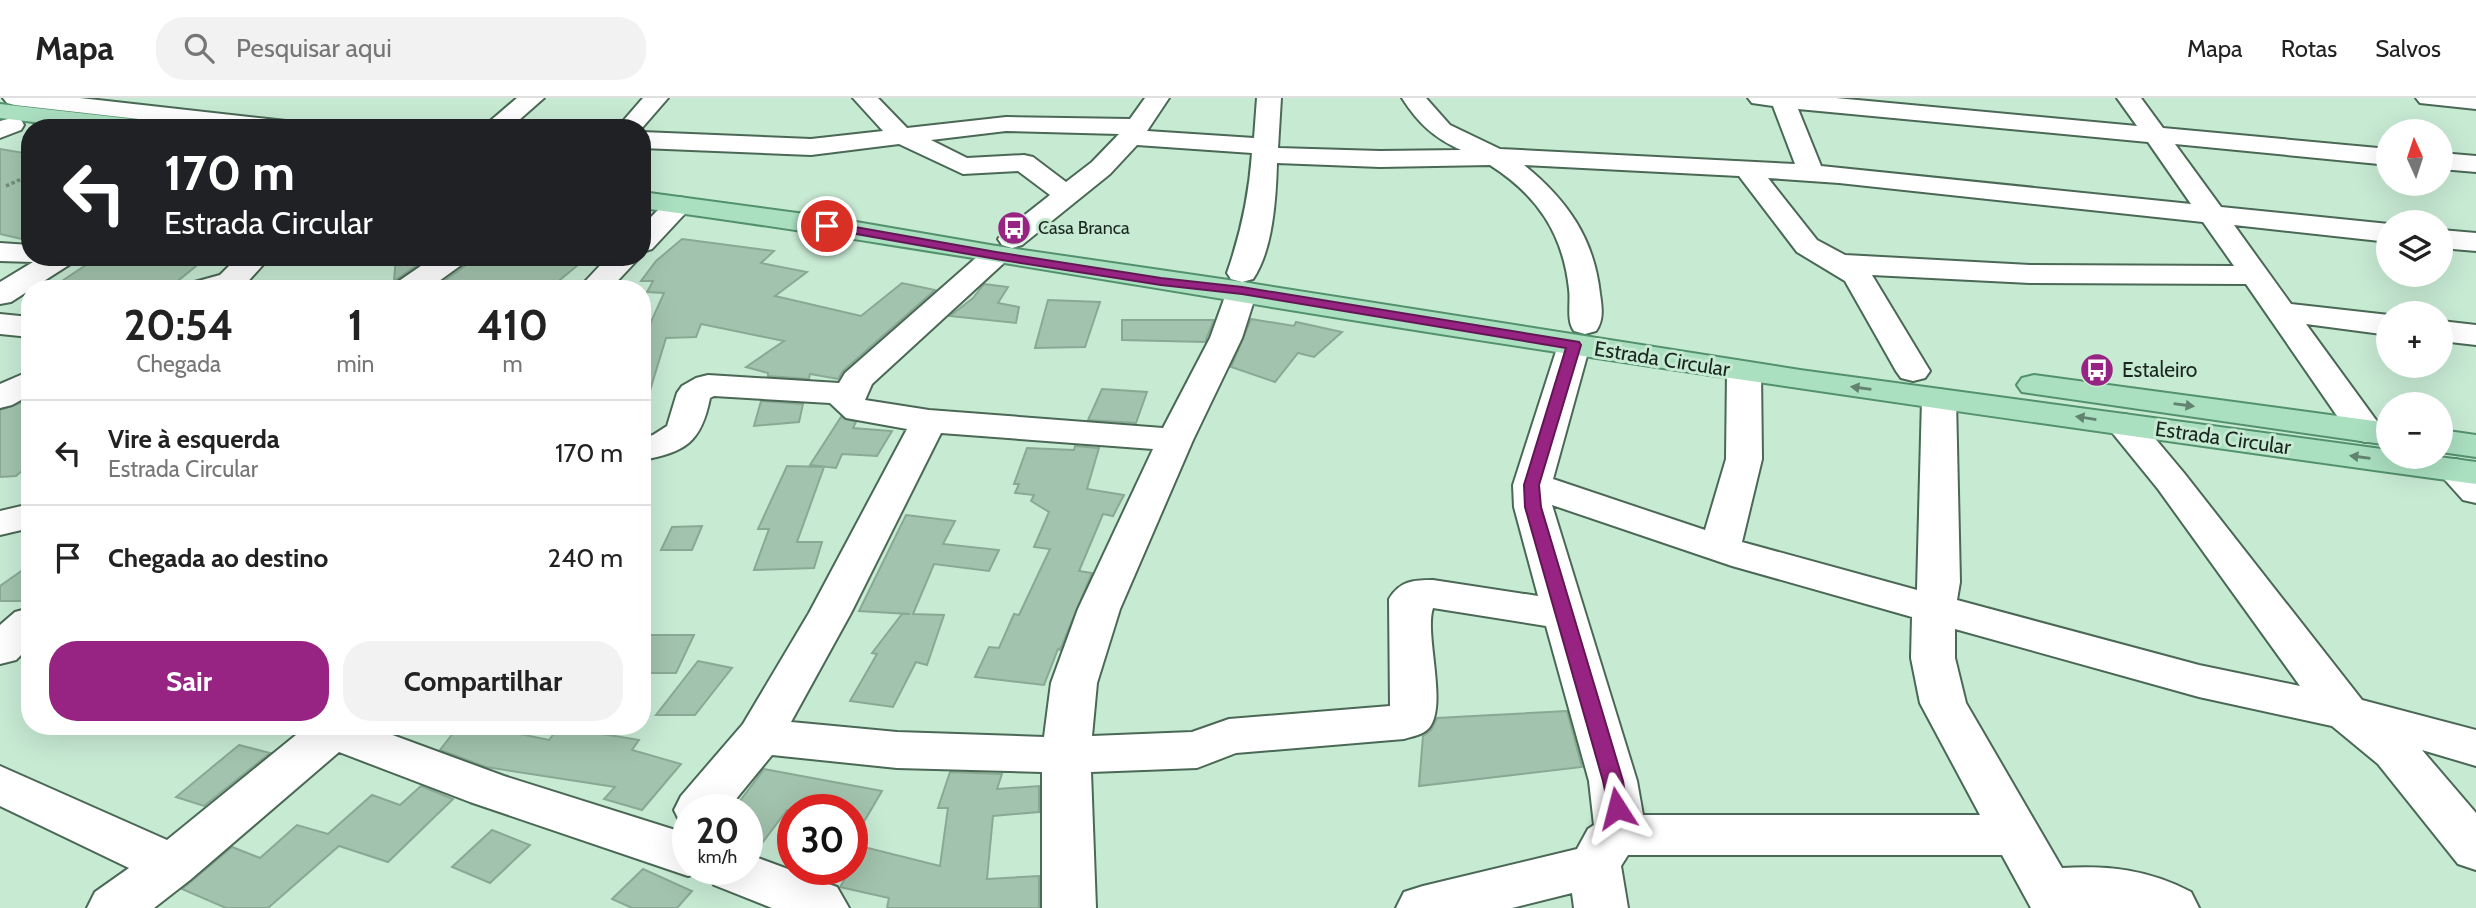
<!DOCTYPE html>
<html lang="pt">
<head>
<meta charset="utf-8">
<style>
  :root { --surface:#fff; --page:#f2f2f2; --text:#222; --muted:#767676; --line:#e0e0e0; --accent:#972482 }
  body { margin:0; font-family:Cabin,sans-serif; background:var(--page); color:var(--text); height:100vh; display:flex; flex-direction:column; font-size:26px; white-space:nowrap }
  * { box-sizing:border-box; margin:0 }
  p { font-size:23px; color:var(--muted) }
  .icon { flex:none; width:38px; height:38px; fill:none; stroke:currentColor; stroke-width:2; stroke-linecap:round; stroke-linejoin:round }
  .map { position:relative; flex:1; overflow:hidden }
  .side { position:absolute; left:21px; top:182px; width:630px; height:455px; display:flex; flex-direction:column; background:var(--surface); border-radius:28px; box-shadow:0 7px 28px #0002 }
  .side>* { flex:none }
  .hud { position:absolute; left:21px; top:21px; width:630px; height:147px; border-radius:28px; box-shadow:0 7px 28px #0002; background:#202124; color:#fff; overflow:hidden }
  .needle { width:46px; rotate:357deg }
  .buttons { position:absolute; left:2376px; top:21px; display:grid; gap:14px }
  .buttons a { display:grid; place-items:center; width:77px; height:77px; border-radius:50%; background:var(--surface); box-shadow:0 7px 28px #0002; font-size:35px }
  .speed { position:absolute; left:672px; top:696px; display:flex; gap:14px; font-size:35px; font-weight:700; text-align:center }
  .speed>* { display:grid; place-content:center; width:91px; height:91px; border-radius:50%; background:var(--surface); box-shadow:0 7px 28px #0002; line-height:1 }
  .speed small { font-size:18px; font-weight:400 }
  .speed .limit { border:10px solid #d22; background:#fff; color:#111 }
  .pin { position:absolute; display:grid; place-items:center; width:60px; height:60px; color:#fff; margin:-30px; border:4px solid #fff; border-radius:50%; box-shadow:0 2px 7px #0007 }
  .me { position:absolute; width:77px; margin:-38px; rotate:351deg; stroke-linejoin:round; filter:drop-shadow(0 0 5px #0008) }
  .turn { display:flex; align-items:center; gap:24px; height:147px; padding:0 28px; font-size:32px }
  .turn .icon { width:91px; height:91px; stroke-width:2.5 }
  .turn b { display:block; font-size:49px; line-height:60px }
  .eta { display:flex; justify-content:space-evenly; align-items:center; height:119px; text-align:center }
  .eta b { font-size:42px; font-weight:800; line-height:49px }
  .cta { display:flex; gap:14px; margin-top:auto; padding:14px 28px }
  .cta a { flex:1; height:80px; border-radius:28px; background:var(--accent); color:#fff; font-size:28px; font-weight:800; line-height:80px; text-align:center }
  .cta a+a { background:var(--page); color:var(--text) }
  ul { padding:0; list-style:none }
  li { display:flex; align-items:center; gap:21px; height:105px; padding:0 28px; border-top:2px solid var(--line) }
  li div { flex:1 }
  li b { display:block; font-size:26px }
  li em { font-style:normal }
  header { display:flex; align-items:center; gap:42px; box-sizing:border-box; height:98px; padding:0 35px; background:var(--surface); border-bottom:2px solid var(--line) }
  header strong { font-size:33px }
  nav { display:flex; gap:38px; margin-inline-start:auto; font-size:24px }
  .search { width:490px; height:63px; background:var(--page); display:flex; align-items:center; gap:18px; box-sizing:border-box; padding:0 24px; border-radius:28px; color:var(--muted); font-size:26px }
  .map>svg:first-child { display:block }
</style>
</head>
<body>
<header>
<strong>Mapa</strong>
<div class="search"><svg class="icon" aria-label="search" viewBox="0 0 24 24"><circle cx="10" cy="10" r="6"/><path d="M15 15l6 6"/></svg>Pesquisar aqui</div>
<nav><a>Mapa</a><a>Rotas</a><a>Salvos</a></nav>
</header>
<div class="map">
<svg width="2476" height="810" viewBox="0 0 2476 810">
  <rect width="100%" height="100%" fill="#c7ead3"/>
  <g fill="#a2c3ad" stroke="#89a994" stroke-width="2">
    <polygon points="0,51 30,56 30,143 0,136"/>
    <polygon points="682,141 774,153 761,165 807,174 775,198 861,218 902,185 935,192 843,273 838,281 810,276 809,281 768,278 768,275 746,269 784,243 701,226 696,239 666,240 648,299 642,299 642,244 664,195 647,194 653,183 641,183 656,163"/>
    <polygon points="98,159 175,159 165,167 201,164 168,191 50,191"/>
    <polygon points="396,159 429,159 394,183"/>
    <polygon points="471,159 565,159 558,164 578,167 549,191 433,191 466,167"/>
    <polygon points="984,186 1008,189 998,205 1019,209 1016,225 950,218 973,200"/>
    <polygon points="1048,202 1100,204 1085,249 1035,250"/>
    <polygon points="1251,221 1294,228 1296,224 1342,234 1314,259 1298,255 1275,284 1231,269"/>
    <polygon points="1122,222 1214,222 1205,244 1122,242"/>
    <polygon points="1102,291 1147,294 1136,325 1088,322"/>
    <polygon points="761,303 803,306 799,324 754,328"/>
    <polygon points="23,304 30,304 30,366 16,378 0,379 0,312"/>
    <polygon points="841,319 856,324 853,330 892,333 877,358 842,356 836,370 810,367"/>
    <polygon points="1075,348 1099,350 1087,391 1124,397 1113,418 1103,416 1079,473 1092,475 1060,552 1058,551 1044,587 975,579 989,549 999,550 1014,516 1019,517 1050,451 1034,449 1049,414 1031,403 1034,397 1015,395 1019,386 1014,386 1027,350 1074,352"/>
    <polygon points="787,368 824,369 797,444 822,444 814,470 754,472 769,431 758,431"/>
    <polygon points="906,417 955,423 943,446 999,452 989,473 934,466 913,516 944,517 927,567 916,564 893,609 850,603 877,556 872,555 902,516 910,516 859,513"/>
    <polygon points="702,428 692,452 661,452 672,429"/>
    <polygon points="30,467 30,503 0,503 0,488"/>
    <polygon points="642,537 694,537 676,575 642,575"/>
    <polygon points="698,563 732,570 695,617 656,617"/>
    <polygon points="1567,613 1582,669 1419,688 1423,638 1431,632 1437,620"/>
    <polygon points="560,628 596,628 591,634 639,642 632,652 681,666 642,712 604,701 615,689 486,669 440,652 457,630 506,633 549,642"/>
    <polygon points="239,647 270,655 204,708 176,699"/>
    <polygon points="764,671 882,693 852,744 852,712 787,712 754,756 747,754 747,712 733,712"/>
    <polygon points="950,674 1002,676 997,691 1039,688 1039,714 993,718 987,781 1039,778 1039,810 887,810 889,800 840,789 850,772 852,772 852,746 940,768 948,710 938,710"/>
    <polygon points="421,688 453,701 388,764 339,748 268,810 226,810 182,791 232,749 260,760 297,727 328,736 372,697 400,707"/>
    <polygon points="492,732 530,747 490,785 452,769"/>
    <polygon points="643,771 692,793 677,810 632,810 612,801"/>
  </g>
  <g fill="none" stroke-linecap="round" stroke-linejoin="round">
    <g stroke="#4a6855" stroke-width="4">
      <g id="minor">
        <polygon points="3,0 80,0 286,23 295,25 298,30 218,30 15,7 7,5"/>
        <polygon points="517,0 544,0 510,30 482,30"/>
        <polygon points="643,0 668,0 642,30 617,30"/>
        <path d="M853 0H878L907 30 1006 19 1130 21 1145 0H1169L1147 33 1254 40 1257 0H1281L1278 50 1380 53 1461 52C1434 40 1418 25 1402 0H1426L1450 27 1500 51 1795 66 1773 8 1752 5 1748 0H1836L2137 28 2117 0H2141L2163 30 2389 51V67L2175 46 2221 109 2389 126V144L2234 127 2291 206 2389 217V237L2306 226 2384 333 2379 341 2366 344 2353 341 2246 186 2030 185 1872 177 1930 273 1925 280 1913 283 1901 280 1896 273 1845 183 1797 154 1739 78 1524 67C1567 102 1594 140 1600 196 1602 209 1604 222 1596 233L1585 236 1574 233C1566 222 1571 204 1569 191 1563 135 1537 97 1490 67L1380 69 1277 65C1276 100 1273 152 1253 181L1242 184 1253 186 1257 193 1242 240 1193 342 1120 511 1097 585 1092 638 1192 634 1229 621 1390 608 1389 501C1400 483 1413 482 1433 482L1538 498 1514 409 1513 387 1558 247 1562 240 1574 237 1586 240 1590 247 1553 381 1705 432 1726 361 1727 274 1732 267 1744 264 1756 267 1761 274 1762 361 1742 444 1917 492 1922 301 1927 294 1939 291 1951 294 1956 301 1960 484 1957 502 2199 567 2300 588 2158 391 2106 327 2111 319 2124 316 2137 319 2184 375 2362 602 2476 632V668L2422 652 2476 715V772L2458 766 2378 666 2332 628 2199 599 1955 531V560L1966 605 2062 770C2109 767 2150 772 2191 794L2199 810H2031L2002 757H1628L1621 768 1628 810H1574L1572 795 1512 810H1396L1404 794 1423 788 1577 751 1588 731 1594 727 1589 683 1546 528 1433 510C1424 536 1448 607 1429 630 1423 637 1413 638 1404 641L1236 655 1197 670 1091 674 1096 810H1042V674L897 670 772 657 727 712H688V728L681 726 674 712 681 698 743 626 809 515 907 331 846 320 830 305 714 298 710 300C701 345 685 354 642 362V340L653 337 667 328 677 295 682 288 696 280 708 277 839 285 845 275 986 151 996 148 1006 151 1011 157 1006 163 872 286 865 302 929 312 1163 330 1210 240 1227 193 1231 186 1242 184 1231 181 1227 175C1241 135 1249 97 1252 55L1137 47 1110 76 1022 147 1012 150 1002 147 998 141 1002 135 1050 97 1018 73 963 76 899 46 811 57 642 50V34L811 41 883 33ZM1798 11 2148 44 2191 106 1821 68ZM1006 33 1119 36 1092 64 1066 84 1033 59 1024 57 967 60 931 42ZM1768 80 1839 85 2203 124 2234 168 2030 167 1845 157 1817 142ZM941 335 1153 351 1078 511 1051 585 1044 639 897 634 791 624 851 515ZM1552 407 1732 468 1912 519 1911 560 1920 605 1980 717H1643L1637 683Z"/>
        <polygon points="2416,0 2476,0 2476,11 2420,5"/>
        <polygon points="12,20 21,22 24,27 21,32 0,40 0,23"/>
        <polygon points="2441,55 2476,58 2476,74 2441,71"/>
        <polygon points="679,99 689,101 693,107 652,151 642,154 642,128 669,101"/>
        <polygon points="2441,132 2476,135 2476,153 2441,150"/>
        <polygon points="0,145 30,147 30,159 77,159 72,165 11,204 0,206 0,184 33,164 0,163"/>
        <polygon points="238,159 270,159 242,190 187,191 191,185 220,177"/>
        <polygon points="434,159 469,159 464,165 428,191 392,191 396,185"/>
        <polygon points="608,159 640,159 610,191 578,191"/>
        <polygon points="0,216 30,219 30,239 0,236"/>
        <polygon points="2441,223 2476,227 2476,247 2441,243"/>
        <polygon points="30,273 30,297 12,307 0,310 0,286"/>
        <polygon points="2455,361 2468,364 2476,372 2476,405 2463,402 2436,372 2442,364"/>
        <polygon points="30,406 30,430 0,437 0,413"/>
        <polygon points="30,510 30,548 16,562 0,566 0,527 15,514"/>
        <polygon points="307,628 368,628 504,678 688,736 688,772 706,772 688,778 470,704 339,654 190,782 154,810 87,810 95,794 129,770 0,708 0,668 167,742"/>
        <polygon points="747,756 837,789 849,810 772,810 714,787 706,772 747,772"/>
      </g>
    </g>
    <g stroke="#53916c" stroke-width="4">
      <g id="major">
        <polygon points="0,6 150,23 159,25 162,30 83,30 0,20"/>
        <path d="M642 94 827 119 996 148 1242 184 1800 272 2389 352V359H2439L2476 364V386C2128 338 1781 289 1434 235 1170 194 907 146 642 110Z"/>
        <polygon points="2034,277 2389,325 2389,347 2022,294 2017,287 2022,280"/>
        <polygon points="2441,332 2476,337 2476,359 2441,354"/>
      </g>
    </g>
    <polyline stroke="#748c7c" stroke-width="3.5" stroke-dasharray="3.5 2.5" stroke-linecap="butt" points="6,88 30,77"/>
    <use href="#minor" fill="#fff" fill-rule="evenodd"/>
    <use href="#major" fill="#aadfc0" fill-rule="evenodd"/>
  </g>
  <defs><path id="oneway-solid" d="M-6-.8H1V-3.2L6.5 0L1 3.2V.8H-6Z" transform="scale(1.75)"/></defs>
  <g fill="#628370">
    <use href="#oneway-solid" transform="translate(1861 290) rotate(-172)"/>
    <use href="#oneway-solid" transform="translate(2184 307) rotate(8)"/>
    <use href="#oneway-solid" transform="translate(2086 320) rotate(-171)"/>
    <use href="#oneway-solid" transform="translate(2360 359) rotate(-172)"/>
  </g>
  <polygon fill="#972482" stroke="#621754" stroke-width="2" points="827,124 996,154 1161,180 1242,189 1579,244 1581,247 1539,387 1541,409 1623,683 1627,710 1624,716 1617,718 1610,716 1603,683 1525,409 1524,387 1566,250 1242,196 1161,187 996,161 823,130 822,128"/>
  <defs>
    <g id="bus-disc" transform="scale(1.75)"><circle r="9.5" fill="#972482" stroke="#c7ead3"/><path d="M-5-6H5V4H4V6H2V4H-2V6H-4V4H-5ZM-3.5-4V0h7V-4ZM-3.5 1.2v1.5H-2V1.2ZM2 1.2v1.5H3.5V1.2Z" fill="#fff"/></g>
  </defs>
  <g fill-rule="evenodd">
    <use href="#bus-disc" x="1014" y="130"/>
    <use href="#bus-disc" x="2097" y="272"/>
  </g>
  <g text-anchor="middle" stroke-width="6" stroke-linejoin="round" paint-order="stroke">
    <g font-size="18" fill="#1a271f" stroke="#c7ead3" text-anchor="start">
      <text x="1038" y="136">Casa Branca</text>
    </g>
    <g font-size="21" fill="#1a271f" stroke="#c7ead3">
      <text transform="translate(1662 261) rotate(9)" y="7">Estrada Circular</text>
      <text transform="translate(2223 340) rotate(8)" y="7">Estrada Circular</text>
    </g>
    <g font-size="21" fill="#1a271f" stroke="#c7ead3" text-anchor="start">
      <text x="2122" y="279">Estaleiro</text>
    </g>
  </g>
</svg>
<div class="buttons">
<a><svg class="needle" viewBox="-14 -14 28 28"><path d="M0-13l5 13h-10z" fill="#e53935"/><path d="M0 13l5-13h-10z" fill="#767676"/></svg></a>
<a><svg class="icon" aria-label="layers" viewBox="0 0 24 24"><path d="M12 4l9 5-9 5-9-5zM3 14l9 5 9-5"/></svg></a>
<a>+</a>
<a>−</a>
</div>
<div class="speed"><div>20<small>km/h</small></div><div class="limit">30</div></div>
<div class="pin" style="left:827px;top:128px;background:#d93025"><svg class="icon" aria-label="arrive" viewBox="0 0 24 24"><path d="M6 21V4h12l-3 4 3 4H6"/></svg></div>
<svg class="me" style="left:1617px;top:710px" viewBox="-20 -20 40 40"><path d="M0-17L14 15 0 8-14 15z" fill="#972482" stroke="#fff" stroke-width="4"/></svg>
<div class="hud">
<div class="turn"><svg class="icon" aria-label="left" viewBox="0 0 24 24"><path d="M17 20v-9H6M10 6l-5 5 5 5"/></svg><div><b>170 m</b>Estrada Circular</div></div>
</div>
<section class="side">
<div class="eta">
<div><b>20:54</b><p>Chegada</p></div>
<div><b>1</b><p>min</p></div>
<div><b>410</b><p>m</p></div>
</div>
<ul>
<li><svg class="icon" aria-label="left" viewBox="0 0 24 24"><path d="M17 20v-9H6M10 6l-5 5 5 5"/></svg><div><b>Vire à esquerda</b><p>Estrada Circular</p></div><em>170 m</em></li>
<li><svg class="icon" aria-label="arrive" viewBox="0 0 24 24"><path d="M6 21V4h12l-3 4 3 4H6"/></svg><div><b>Chegada ao destino</b></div><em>240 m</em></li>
</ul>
<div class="cta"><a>Sair</a><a>Compartilhar</a></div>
</section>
</div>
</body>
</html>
